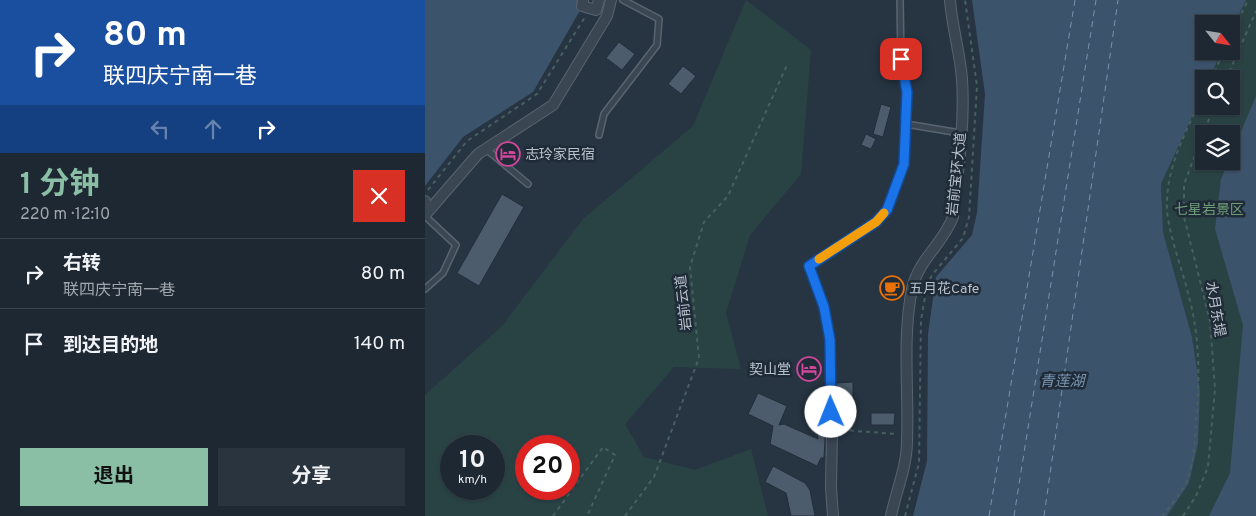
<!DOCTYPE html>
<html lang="zh">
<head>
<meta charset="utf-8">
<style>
  :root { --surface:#1d2832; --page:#2a343e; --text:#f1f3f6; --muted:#a0a6ac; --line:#3b444d; --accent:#8abfa5 }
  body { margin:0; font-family:Overpass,"Noto Sans SC",sans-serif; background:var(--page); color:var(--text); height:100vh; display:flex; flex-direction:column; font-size:19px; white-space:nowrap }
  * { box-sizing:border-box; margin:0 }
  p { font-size:16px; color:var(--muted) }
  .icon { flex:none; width:28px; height:28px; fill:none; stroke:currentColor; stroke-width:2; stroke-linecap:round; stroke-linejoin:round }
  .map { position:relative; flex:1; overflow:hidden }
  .sheet { display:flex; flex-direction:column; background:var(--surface); width:425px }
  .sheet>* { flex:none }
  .guide { background:#1a4fa0; color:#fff; overflow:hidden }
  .needle { width:32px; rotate:120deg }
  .fabs { position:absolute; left:770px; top:15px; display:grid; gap:10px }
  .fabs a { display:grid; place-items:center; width:45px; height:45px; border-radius:0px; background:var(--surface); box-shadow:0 1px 4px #0004,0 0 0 1px var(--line); font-size:25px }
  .speed { position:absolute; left:15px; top:435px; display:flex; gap:10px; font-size:25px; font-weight:700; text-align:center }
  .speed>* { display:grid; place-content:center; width:65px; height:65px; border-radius:50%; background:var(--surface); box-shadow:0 1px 4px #0004,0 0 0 1px var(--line); line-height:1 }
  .speed small { font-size:12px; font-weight:400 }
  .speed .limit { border:8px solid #d22; background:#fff; color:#111 }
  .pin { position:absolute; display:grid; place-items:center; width:42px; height:42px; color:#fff; margin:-21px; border-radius:10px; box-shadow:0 2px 8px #0006 }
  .me { position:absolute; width:55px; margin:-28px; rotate:359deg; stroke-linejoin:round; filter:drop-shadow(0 0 4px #0008) }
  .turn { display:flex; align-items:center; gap:18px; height:105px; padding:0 20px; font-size:22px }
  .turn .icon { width:65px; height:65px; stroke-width:2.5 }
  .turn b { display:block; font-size:35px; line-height:42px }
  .lanes { display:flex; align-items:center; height:48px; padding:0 20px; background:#0003; justify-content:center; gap:25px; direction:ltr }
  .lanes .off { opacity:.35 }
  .round { display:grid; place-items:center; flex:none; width:52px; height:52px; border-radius:0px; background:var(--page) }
  .headline { display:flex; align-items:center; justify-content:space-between; height:85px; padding:0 20px }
  h1 { font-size:30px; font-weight:700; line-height:38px; color:var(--accent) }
  .primary-button { display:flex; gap:10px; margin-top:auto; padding:10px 20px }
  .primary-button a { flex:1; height:58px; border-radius:0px; background:var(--accent); color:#111; font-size:20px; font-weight:700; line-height:58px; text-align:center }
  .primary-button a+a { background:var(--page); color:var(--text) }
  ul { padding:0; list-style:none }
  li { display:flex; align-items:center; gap:15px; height:70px; padding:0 20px; border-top:1px solid var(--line) }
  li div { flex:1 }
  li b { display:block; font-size:19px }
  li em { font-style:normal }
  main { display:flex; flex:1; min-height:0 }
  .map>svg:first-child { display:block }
</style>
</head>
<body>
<main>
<section class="sheet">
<div class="guide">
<div class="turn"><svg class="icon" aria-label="right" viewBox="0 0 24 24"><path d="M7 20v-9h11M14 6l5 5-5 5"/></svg><div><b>80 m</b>联四庆宁南一巷</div></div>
<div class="lanes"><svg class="icon off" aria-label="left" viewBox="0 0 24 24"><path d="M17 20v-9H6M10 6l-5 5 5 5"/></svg><svg class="icon off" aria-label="ahead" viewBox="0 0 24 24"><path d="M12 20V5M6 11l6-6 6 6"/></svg><svg class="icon" aria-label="right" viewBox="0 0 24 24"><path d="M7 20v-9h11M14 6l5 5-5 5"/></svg></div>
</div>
<div class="headline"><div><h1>1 分钟</h1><p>220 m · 12:10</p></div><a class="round" style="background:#d93025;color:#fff"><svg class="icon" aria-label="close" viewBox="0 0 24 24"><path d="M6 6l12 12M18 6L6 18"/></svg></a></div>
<ul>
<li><svg class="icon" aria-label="right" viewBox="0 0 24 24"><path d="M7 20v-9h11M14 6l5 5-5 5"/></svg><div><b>右转</b><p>联四庆宁南一巷</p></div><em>80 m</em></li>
<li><svg class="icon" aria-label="arrive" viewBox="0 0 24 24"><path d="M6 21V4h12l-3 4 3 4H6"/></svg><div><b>到达目的地</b></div><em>140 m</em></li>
</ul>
<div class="primary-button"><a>退出</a><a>分享</a></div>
</section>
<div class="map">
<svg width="831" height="516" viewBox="0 0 831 516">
  <rect width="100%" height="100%" fill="#273543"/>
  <g fill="#294344" fill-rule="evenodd">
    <path d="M321 0 386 50 376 174 325 235 301 313 316 369 249 367 200 424 219 457 270 470 326 449 343 516H0V395L77 326 158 219 268 126ZM26 446H69V489H26ZM101 446H144V489H101Z"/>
    <path d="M821 0H831V516H742L764 483 773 444 767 337 738 232 736 184 779 91V106H806V79H784L797 51H806V31ZM779 134H806V161H779Z"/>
  </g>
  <g fill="#3c536c">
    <polygon points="0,0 161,0 108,92 38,137 0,186"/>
    <polygon points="547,0 821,0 806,31 806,24 779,24 779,51 797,51 784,79 779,79 779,91 736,184 738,232 767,337 775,391 773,444 764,483 742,516 488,516 502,461 503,334 511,277 547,235 552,213 560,94"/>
    <polygon points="831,96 831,516 784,516 805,473 818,325 790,229 796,179 804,161 806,161 806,155"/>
  </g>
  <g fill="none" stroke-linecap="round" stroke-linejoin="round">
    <g stroke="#7894b0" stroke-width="1" stroke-dasharray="6 5" stroke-linecap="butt">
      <polyline points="564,516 650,0"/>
      <polyline points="589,516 671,0"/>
      <polyline points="619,516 693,0"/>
    </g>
  </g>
  <g fill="#4c5c6c" stroke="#222d3a">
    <polygon points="194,42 210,54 197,70 181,58"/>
    <polygon points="258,66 271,76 256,94 243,84"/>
    <polygon points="456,104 466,107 458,137 448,134"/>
    <polygon points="441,134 451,139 446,149 436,145"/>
    <polygon points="84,143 93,158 84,163 73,149"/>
    <polygon points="77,194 99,207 54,286 32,273"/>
    <polygon points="428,382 428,426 412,426 411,383"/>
    <polygon points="333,393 362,406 354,425 359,424 393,439 388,407 402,404 399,458 396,458 392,466 345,444 348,426 323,414"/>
    <polygon points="446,413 470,413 469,425 446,425"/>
    <polygon points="348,466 380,483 385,490 390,516 366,516 361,493 340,482"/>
  </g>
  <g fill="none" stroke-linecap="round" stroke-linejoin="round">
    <g stroke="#596470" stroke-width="8">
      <g id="lane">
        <polyline points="481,124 535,133"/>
        <polyline points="174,135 179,114 232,45 234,19 198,0"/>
        <polyline points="61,149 103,184"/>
        <polyline points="0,216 31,245 18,273 0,289"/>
        <polyline points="407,430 405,340 399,307 384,266 451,222 462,210 479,164 482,92 476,59 475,0"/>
      </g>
    </g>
    <g stroke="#596470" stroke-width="12">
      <g id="street">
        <polyline points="158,0 157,6 171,10 174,0"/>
        <polyline points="0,201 0,202"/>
        <polyline points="0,215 53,154 128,105 182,16 186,0"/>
        <polyline points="407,430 406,488 408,516"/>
        <path d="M466 516C471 491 482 467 482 441 484 391 477 338 487 289 493 260 518 244 528 217 533 172 540 125 537 79 535 53 527 27 525 0"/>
      </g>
    </g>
    <g stroke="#475f60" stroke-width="2" stroke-dasharray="4 4" stroke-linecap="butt">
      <polyline points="806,35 823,0"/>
      <polyline points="786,79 799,51"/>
      <polyline points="801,79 831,11"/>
      <polyline points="3,190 42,141 112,94 160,17"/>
      <polyline points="417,430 472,434"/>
      <polyline points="128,516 178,447 190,455 162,516"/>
      <polyline points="200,516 229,477 274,358 265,267 279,222 303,196 362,65"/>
      <polyline points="480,516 494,463 496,320 502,285 507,275 538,238 544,217 552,86 540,0"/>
      <path d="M737 516C746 505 758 492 763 478 769 460 770 441 771 422 775 378 775 336 763 293 757 268 740 225 742 201 743 162 763 128 779 93"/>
      <polyline points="758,516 771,496 783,467 790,389 785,321 759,217 759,184 789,106"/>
    </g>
    <use href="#lane" stroke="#3b4653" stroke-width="5"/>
    <use href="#street" stroke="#3b4653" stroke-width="10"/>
  </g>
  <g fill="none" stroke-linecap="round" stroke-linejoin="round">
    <g stroke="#114b97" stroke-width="12">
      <polyline id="route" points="406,412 405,340 399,307 384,266 451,222 462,210 479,164 482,92 476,59"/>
    </g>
    <use href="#route" stroke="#1a73e8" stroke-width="9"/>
    <polyline stroke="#f59e0b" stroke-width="9" points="394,259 451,222 459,213"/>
  </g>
  <defs>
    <g id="hotel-ring" transform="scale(1.25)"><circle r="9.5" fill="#202b38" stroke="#d1479c" stroke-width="1.5"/><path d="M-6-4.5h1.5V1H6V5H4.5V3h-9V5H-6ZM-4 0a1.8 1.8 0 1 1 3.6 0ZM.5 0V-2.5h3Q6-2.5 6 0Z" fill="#d1479c"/></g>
    <g id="cafe-ring" transform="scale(1.25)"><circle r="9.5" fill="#202b38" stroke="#e8710a" stroke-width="1.5"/><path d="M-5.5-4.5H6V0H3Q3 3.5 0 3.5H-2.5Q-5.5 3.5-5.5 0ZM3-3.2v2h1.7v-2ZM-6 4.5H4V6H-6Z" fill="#e8710a"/></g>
  </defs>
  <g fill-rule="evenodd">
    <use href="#hotel-ring" x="83" y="154"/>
    <use href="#cafe-ring" x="467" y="288"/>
    <use href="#hotel-ring" x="384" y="369"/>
  </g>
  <g text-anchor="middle" stroke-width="5" stroke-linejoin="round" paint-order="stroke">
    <g font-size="14" fill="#b8c1cc" stroke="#202b38" text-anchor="start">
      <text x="100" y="159">志玲家民宿</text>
      <text x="484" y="293">五月花Cafe</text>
      <text x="366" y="374" text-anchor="end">契山堂</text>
    </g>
    <g font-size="14" fill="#b8c1cc" stroke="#202b38">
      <text transform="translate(531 174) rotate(-84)" y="5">岩前宝环大道</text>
      <text transform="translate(258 303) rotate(-96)" y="5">岩前云道</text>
      <text transform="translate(791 309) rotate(80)" y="5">水月东堤</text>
    </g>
    <g font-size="14" fill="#6f9e77" stroke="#202b38">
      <text x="784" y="214">七星岩景区</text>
    </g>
    <g font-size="15" font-style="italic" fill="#7894b0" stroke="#202b38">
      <text x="637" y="386">青莲湖</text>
    </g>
  </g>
</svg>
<div class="fabs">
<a><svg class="needle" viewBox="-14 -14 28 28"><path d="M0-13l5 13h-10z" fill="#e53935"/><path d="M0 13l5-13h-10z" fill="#a0a6ac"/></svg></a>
<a><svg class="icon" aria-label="search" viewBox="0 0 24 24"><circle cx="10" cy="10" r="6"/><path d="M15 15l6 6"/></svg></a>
<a><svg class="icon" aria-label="layers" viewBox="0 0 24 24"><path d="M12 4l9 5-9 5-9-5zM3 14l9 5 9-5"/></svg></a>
</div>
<div class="speed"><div>10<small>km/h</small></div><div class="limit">20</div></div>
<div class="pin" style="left:476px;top:59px;background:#d93025"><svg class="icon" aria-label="arrive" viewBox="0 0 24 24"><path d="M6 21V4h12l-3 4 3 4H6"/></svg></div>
<svg class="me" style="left:406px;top:412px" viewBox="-20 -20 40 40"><circle r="19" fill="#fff"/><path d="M0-13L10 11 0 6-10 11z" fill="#1a73e8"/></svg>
</div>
</main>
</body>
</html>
